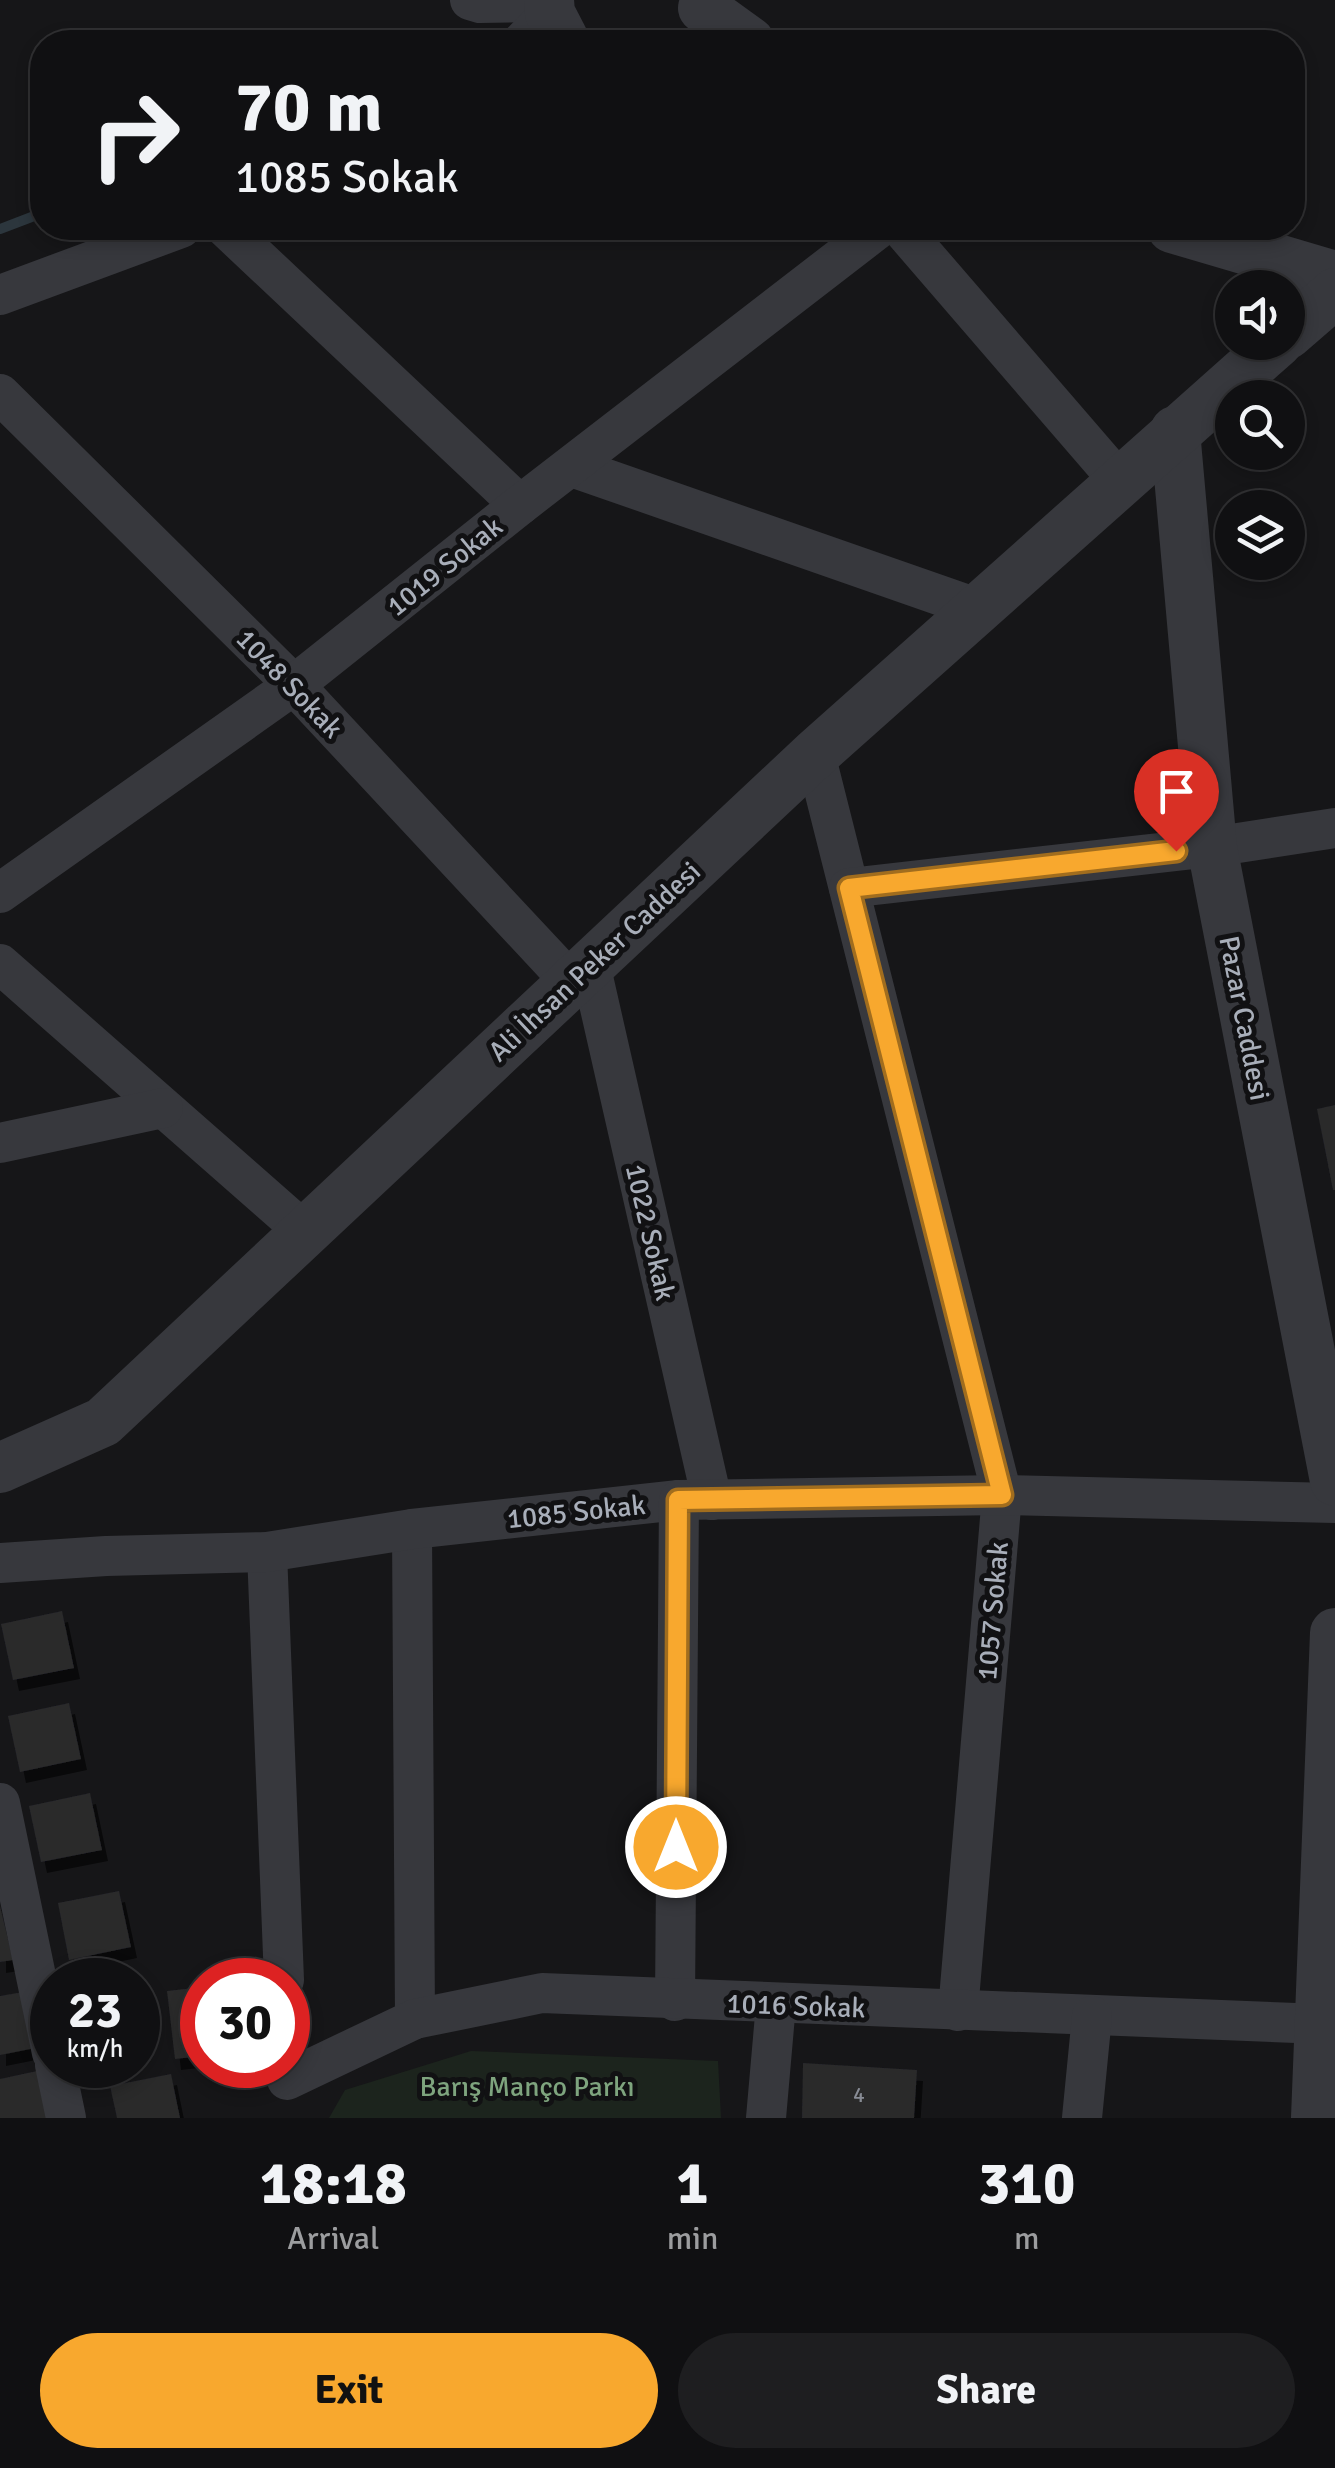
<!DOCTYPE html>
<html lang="en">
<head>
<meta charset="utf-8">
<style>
  :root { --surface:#101012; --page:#1e1e20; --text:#f1f3f6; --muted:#9c9d9f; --line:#303032; --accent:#f8a82e }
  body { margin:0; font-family:Signika,sans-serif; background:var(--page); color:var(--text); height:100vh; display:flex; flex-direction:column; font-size:38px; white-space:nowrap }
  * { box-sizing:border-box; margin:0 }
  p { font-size:32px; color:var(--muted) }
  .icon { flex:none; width:55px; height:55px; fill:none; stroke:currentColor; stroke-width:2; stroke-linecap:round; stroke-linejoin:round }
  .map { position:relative; height:2118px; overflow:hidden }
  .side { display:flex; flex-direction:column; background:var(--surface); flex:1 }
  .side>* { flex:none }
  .top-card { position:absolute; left:30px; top:30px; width:1275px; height:210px; border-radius:40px; box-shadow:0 5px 15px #0003,0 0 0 2px var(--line); background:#101012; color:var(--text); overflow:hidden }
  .buttons { position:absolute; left:1215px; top:270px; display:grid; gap:20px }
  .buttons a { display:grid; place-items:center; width:90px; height:90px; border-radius:50%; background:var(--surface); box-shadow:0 5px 15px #0003,0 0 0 2px var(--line); font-size:50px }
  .speed { position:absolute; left:30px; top:1958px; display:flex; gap:20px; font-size:50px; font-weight:700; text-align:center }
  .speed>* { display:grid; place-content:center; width:130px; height:130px; border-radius:50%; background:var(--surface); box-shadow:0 5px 15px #0003,0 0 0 2px var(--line); line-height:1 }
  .speed small { font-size:25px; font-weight:400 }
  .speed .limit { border:15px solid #d22; background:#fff; color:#111 }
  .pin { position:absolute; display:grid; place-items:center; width:85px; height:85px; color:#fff; margin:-102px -42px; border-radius:50% 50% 50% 0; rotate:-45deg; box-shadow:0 0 10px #0007 }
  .pin .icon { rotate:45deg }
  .me { position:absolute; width:110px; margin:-55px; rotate:0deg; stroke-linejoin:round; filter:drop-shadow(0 0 8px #0008) }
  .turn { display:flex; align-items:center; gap:35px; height:210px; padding:0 40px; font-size:45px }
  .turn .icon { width:130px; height:130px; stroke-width:2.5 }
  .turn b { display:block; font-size:70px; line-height:85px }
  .eta { display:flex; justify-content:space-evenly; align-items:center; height:170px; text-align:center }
  .eta b { font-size:60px; font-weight:700; line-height:70px }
  .primary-button { display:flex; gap:20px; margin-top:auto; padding:20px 40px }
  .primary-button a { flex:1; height:115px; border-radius:60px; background:var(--accent); color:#111; font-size:40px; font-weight:700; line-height:115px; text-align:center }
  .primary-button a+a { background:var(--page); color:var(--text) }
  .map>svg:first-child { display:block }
</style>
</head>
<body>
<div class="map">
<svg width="1335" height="2118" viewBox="0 0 1335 2118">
  <defs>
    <filter id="shadow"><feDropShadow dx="6" dy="11" stdDeviation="0" flood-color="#0009"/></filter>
  </defs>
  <rect width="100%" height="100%" fill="#161618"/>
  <polygon fill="#1c241d" points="471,2051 718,2061 721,2118 329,2118 345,2090"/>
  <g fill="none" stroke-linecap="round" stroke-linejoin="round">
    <polyline stroke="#2c363d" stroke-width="10" points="0,229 42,213"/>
  </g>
  <g fill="#29292c" filter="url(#shadow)">
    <polygon points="1335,1105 1335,1190 1333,1190 1317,1109"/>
    <polygon points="62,1611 74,1668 13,1680 1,1624"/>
    <polygon points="69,1703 81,1759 20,1772 8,1716"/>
    <polygon points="90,1793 102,1850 41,1862 29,1806"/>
    <polygon points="119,1891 131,1947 69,1960 58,1903"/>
    <polygon points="0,1906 13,1960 0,1962"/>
    <polygon points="202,1987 202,2056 175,2059 167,1991"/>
    <polygon points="23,1992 35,2048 0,2055 0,1996"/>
    <polygon points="803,2063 917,2070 914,2118 802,2118"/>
    <polygon points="37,2071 47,2118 0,2118 0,2079"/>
    <polygon points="171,2074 180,2118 117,2118 110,2086"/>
  </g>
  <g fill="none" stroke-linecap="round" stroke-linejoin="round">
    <g stroke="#37383d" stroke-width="40">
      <polyline points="470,0 480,3 549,2"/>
      <polyline points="522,42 550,13"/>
      <polyline points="226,228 520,505"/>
      <polyline points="901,228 1121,483"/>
      <polyline points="0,295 181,228"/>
      <polyline points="0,394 294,685 571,982"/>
      <polyline points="572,467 979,609"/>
      <polyline points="815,754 1002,1495 958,2011"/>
      <polyline points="849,888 1212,847 1335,828"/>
      <polyline points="0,893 294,685 520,505 879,228"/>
      <polyline points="0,964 305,1232"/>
      <polyline points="590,964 712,1500"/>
      <polyline points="0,1143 163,1108"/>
      <polyline points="412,1529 415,2019"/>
      <polyline points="267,1552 284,1980"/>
      <polyline points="0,1563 106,1556 267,1552 412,1529 679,1500 1002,1495 1335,1503"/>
      <polyline points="0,1803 52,2053"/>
      <polyline points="675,2001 679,1500"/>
      <polyline points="55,2065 66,2118"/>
      <polyline points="287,2080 415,2019 542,1993 1322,2024"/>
      <polyline points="766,2118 776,2004"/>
      <polyline points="1082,2118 1092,2016"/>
    </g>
    <g stroke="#37383d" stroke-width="50">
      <polyline points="549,0 550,13 565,42"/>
      <polyline points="703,8 750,42"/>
      <polyline points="1172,228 1335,276"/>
      <polyline points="1288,334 1335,293"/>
      <polyline points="1175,431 1212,847 1335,1481"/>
      <polyline points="0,1468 103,1422 815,754 1278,342"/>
      <polyline points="1316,2118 1335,1633"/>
    </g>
  </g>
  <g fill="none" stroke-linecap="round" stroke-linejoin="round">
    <g stroke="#a16d1e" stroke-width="25">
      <polyline id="route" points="676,1847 678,1500 1002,1495 849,888 1176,851"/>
    </g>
    <use href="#route" stroke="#f8a82e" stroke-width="18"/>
  </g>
  <g text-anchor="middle" stroke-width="10" stroke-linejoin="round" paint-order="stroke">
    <g font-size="22" fill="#888c95">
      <text x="859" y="2102">4</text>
    </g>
    <g font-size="28" fill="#a8aeb9" stroke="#111113">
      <text transform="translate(444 566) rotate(-39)" y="10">1019 Sokak</text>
      <text transform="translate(290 683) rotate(46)" y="10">1048 Sokak</text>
      <text transform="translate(594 961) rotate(-43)" y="10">Ali İhsan Peker Caddesi</text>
      <text transform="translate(1245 1018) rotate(79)" y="10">Pazar Caddesi</text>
      <text transform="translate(651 1232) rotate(77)" y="10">1022 Sokak</text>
      <text transform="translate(576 1511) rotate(-6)" y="10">1085 Sokak</text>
      <text transform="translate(992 1611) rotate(-85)" y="10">1057 Sokak</text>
      <text transform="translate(796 2005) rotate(2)" y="10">1016 Sokak</text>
    </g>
    <g font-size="28" fill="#7ea47e" stroke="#111113">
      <text x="527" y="2096">Barış Manço Parkı</text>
    </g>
  </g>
</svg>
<div class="buttons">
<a><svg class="icon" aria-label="sound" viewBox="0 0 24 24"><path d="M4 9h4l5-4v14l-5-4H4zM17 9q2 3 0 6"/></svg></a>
<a><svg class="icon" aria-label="search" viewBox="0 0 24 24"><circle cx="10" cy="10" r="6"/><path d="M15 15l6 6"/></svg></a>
<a><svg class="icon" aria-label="layers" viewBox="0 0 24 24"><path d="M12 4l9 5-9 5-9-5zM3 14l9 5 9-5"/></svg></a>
</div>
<div class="speed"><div>23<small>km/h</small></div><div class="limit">30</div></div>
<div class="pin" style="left:1176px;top:851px;background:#d93025"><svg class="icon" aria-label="arrive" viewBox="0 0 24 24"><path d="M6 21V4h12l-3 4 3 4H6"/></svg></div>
<svg class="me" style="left:676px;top:1847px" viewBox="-20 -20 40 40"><circle r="17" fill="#f8a82e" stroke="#fff" stroke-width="3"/><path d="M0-11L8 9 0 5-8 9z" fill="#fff"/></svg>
<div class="top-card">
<div class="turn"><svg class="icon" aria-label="right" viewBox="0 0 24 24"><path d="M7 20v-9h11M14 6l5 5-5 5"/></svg><div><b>70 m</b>1085 Sokak</div></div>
</div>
</div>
<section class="side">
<div class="eta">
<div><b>18:18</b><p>Arrival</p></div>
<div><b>1</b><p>min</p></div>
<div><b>310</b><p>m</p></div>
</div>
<div class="primary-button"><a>Exit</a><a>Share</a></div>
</section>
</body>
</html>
